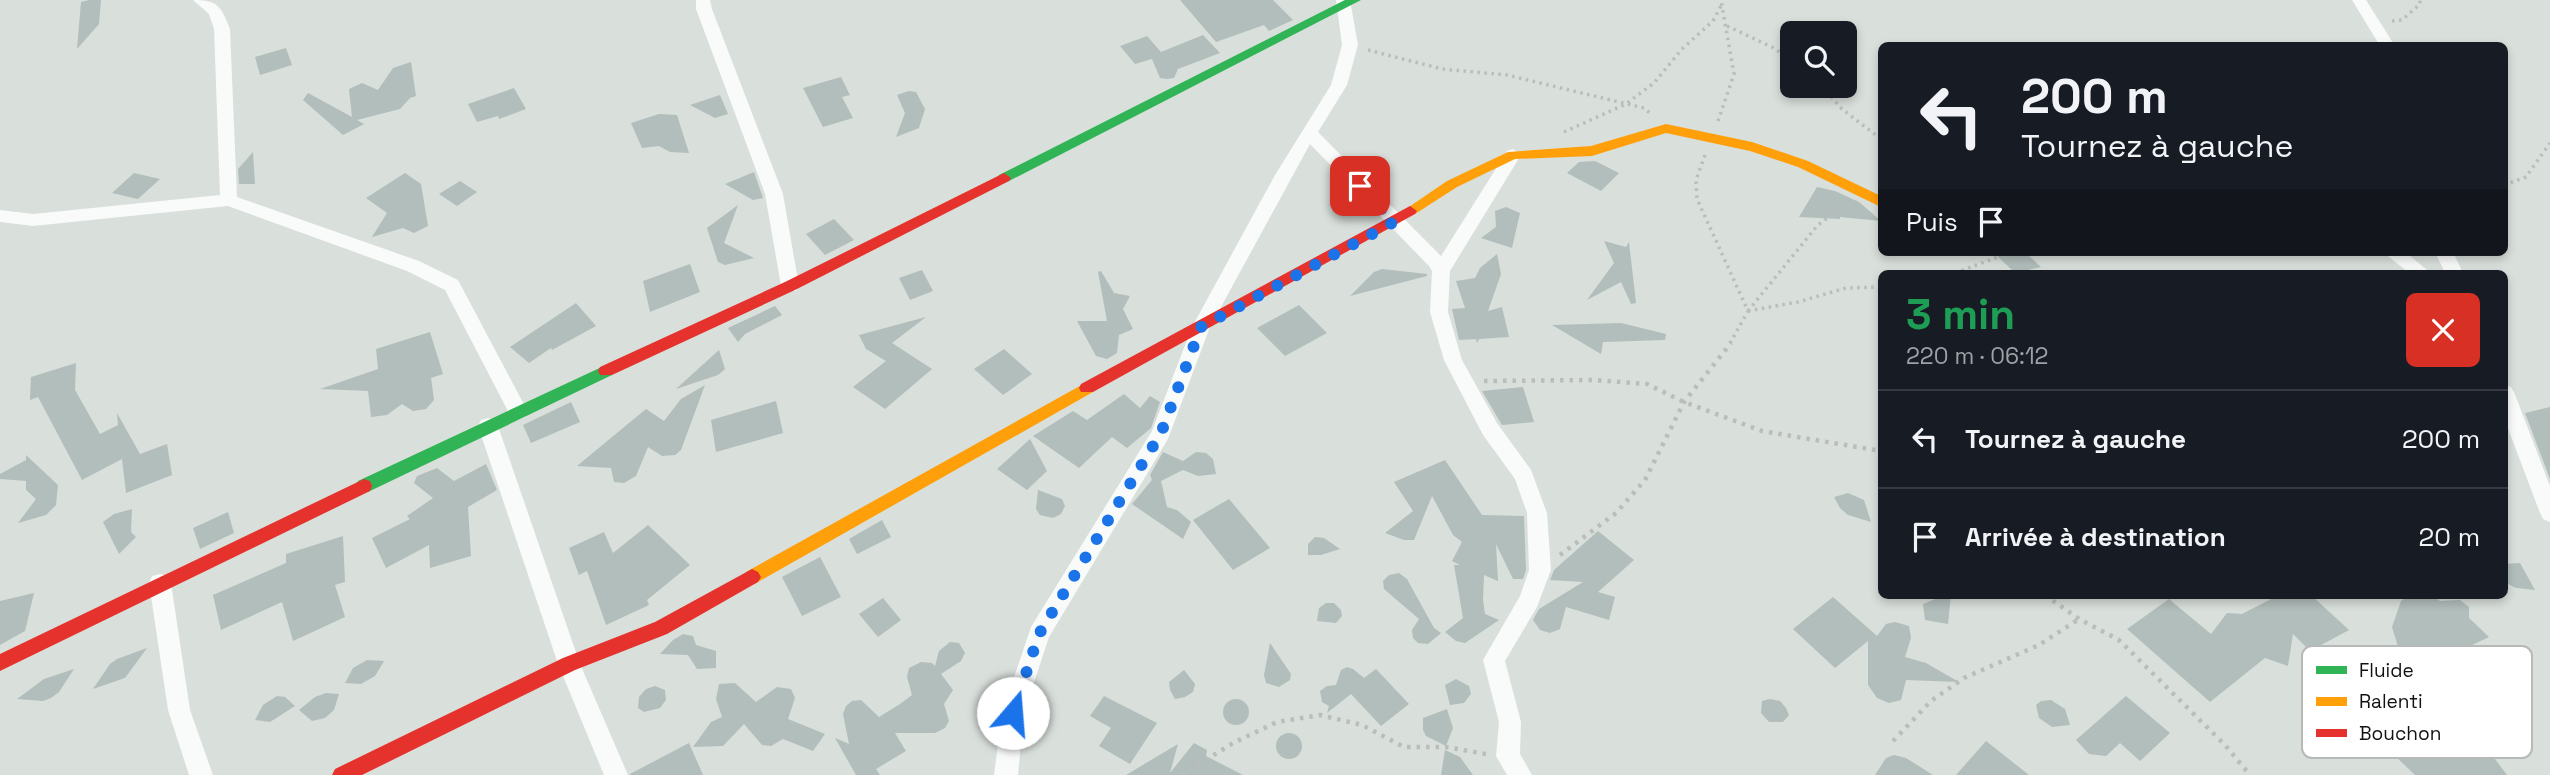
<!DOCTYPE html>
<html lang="fr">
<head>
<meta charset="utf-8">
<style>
  :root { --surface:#171b24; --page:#242831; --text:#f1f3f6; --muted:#9ea1a6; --line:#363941 }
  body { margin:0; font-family:"Space Grotesk",sans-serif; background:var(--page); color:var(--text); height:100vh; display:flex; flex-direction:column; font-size:26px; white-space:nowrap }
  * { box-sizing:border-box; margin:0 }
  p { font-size:23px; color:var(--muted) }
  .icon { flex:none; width:38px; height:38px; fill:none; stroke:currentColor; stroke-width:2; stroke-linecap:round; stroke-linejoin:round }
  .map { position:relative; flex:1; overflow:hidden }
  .details { position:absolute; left:1878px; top:270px; width:630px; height:329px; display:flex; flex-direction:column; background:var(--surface); border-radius:10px; box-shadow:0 4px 10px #0003 }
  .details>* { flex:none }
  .guide { position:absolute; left:1878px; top:42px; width:630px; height:214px; border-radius:10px; box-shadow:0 4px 10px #0003; background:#171b24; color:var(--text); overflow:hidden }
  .buttons { position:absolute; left:1780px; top:21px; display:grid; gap:14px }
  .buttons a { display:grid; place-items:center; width:77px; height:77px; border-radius:10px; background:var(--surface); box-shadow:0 4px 10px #0003; font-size:35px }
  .pin { position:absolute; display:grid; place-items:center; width:60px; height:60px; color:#fff; margin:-30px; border-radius:14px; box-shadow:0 4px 10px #0006 }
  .me { position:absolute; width:77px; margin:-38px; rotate:18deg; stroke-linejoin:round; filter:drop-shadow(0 0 5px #0008) }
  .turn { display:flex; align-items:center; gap:24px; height:147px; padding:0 28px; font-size:32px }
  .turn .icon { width:91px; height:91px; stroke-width:2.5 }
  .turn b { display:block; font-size:49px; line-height:60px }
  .then { display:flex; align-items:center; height:66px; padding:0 28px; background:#0003; gap:14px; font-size:26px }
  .round { display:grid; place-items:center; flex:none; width:74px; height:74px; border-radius:10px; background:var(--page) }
  .head { display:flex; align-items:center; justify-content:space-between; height:119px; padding:0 28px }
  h1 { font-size:42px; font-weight:700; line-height:52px; color:#1e9e55 }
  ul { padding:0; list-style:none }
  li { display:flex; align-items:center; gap:21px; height:98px; padding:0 28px; border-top:2px solid var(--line) }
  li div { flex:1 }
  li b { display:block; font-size:26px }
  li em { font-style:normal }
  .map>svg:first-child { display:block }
</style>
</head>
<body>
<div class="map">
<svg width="2550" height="775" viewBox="0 0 2550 775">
  <rect width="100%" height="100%" fill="#d9dfdb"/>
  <g fill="#b2bebb">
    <polygon points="89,0 101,0 99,24 77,49 81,2"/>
    <polygon points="1180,0 1273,0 1293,20 1269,31 1264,25 1216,42"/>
    <polygon points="1203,35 1220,53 1178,69 1174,78 1167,79 1160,78 1152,59 1135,64 1120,46 1147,36 1161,52"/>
    <polygon points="286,48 292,65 260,75 255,57"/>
    <polygon points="411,62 416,96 410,98 400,109 357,120 364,124 343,135 303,100 308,93 352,117 349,89 362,83 378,90 393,68"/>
    <polygon points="841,77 850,95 842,97 853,118 823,127 803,88"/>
    <polygon points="514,88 526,109 499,119 498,116 477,122 468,104"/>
    <polygon points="909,91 916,92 925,109 919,128 896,137 905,113 897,95"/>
    <polygon points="720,95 728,114 715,118 690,105"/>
    <polygon points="659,114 677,115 689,153 670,152 659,146 642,148 631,123"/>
    <polygon points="253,152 255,184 239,184 238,169"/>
    <polygon points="1595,161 1619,173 1601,191 1567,173 1579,162"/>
    <polygon points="754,172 763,198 753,200 725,184"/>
    <polygon points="134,173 160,179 138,199 112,193"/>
    <polygon points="405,173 421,184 428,226 414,233 403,228 372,237 387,213 366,198"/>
    <polygon points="460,181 477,192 457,206 439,194"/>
    <polygon points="1817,187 1835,191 1859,202 1881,221 1840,217 1840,219 1799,217"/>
    <polygon points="738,205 724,243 754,258 725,265 718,262 707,228"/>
    <polygon points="1506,207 1520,213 1512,248 1481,238 1496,227 1495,211"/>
    <polygon points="834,219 854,240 825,255 806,234"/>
    <polygon points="1604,241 1626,247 1629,242 1636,303 1631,304 1621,282 1587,300 1614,263"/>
    <polygon points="1993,252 2025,252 2041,267 2015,273"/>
    <polygon points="1497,254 1501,274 1488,311 1502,307 1509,337 1479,339 1477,343 1476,339 1459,340 1452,309 1465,308 1456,281 1475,278 1480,268"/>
    <polygon points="690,264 700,292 650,312 643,281"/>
    <polygon points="1382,269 1427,274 1427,276 1350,296 1374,272"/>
    <polygon points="922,270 933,291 910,300 899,278"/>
    <polygon points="1101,271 1114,293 1130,296 1123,309 1133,329 1119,335 1117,353 1107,359 1096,356 1077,321 1107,321 1098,272"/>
    <polygon points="576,303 596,326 552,350 551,348 529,363 510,347"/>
    <polygon points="1299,305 1327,333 1285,356 1257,328"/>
    <polygon points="775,306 782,315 745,334 738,342 728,328"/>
    <polygon points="926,317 892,343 932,369 885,409 853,387 886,361 866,349 859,335"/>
    <polygon points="1621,323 1666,334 1665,340 1603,342 1601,354 1552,325"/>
    <polygon points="430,332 443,374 431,378 434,400 426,409 413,411 402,404 387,415 371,417 368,391 320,389 378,369 376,349"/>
    <polygon points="1004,349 1032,374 1003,395 974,369"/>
    <polygon points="719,350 725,369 718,375 676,389"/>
    <polygon points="76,363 75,390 100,434 118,425 117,413 140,454 167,444 172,475 126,493 122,459 82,480 38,397 30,400 31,377"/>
    <polygon points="705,385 681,450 675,455 662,456 648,447 636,476 624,483 614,482 611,468 577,466 646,409 664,421 681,399"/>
    <polygon points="1523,387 1534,422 1502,425 1482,391"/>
    <polygon points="1124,394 1140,408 1150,396 1160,402 1151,428 1127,448 1112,437 1079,468 1033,436 1073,411 1087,420"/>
    <polygon points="776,401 783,433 716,452 711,420"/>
    <polygon points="571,402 580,422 531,443 523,425"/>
    <polygon points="2550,407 2550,479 2525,413"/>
    <polygon points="1030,439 1047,471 1027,490 997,469"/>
    <polygon points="1163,452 1183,461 1196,452 1206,453 1213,459 1216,474 1198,476 1183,470 1161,481 1167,507 1177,510 1191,522 1183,539 1132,504 1152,480 1150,475"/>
    <polygon points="26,455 58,485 56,505 46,515 18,523 36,499 26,490 26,481 0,479 0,474 26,460"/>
    <polygon points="1445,460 1482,515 1524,516 1526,570 1523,579 1513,579 1496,544 1498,581 1484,575 1483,600 1485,614 1499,620 1465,643 1456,641 1445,632 1463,618 1454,565 1460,565 1452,561 1462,542 1453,535 1432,496 1414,540 1404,540 1385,533 1413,511 1394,482"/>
    <polygon points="486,464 497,490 468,507 471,556 430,568 429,545 386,568 372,538 410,519 407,516 433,498 414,483 417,476 437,468 454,481"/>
    <polygon points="1038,490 1062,499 1065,506 1061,514 1053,518 1040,515 1036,509"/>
    <polygon points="1848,493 1864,500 1871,522 1848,515 1840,508 1834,497"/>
    <polygon points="1229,499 1270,548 1233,570 1193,520"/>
    <polygon points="132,509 131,532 136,537 119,554 103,522 114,514"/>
    <polygon points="228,512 234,533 200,549 193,528"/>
    <polygon points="882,520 891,537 857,554 849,539"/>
    <polygon points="648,525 690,565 647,600 649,605 606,625 587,571 579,575 569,548 604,532 613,553"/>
    <polygon points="1598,531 1634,560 1598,592 1615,597 1609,620 1566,607 1560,629 1550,633 1540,630 1533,620 1539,609 1583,582 1550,580 1554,570"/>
    <polygon points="343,536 345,582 335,585 345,617 293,641 282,602 221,630 213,595 286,563 286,554"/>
    <polygon points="1315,537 1324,538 1340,549 1321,555 1308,555 1308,544"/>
    <polygon points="820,557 841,597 802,616 782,577"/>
    <polygon points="2520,563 2535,590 2516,588 2504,582 2504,564"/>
    <polygon points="1399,573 1407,579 1434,628 1441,633 1428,644 1418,643 1413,638 1412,630 1419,619 1384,589 1383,581 1389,575"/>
    <polygon points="34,593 25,631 0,645 0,601"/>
    <polygon points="1945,595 1951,595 1948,624 1925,620 1923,604"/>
    <polygon points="2279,595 2311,595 2349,630 2310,651 2293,634 2288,666 2265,658 2210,702 2127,629 2169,599 2211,634 2227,613 2242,614"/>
    <polygon points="2409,595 2432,595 2440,601 2460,600 2469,607 2469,618 2489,637 2470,646 2483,667 2462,686 2488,711 2466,720 2507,775 2415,775 2391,752 2444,721 2410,685 2392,627 2401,601"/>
    <polygon points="1833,597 1877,636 1886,624 1895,622 1909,626 1911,638 1905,657 1926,663 1959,682 1906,680 1901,700 1889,703 1877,698 1868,685 1868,641 1835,668 1793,629"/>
    <polygon points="883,598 901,620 878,637 859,614"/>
    <polygon points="1326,603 1334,603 1341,610 1342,616 1336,623 1317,621 1319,608"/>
    <polygon points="683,634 693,636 696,645 716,651 716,668 697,669 688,655 660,654 673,640"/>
    <polygon points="950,642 959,643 965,653 961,661 941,674 953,690 944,704 949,721 945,728 935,733 895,733 906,751 876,769 880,775 856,775 835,738 849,744 843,714 846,706 852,701 861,700 879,717 900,704 912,695 907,677 909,668 921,662 932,663 935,666 939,651"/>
    <polygon points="1270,643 1291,674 1290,680 1279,687 1266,683 1264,675"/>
    <polygon points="147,648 125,678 93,689 110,664 117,659"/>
    <polygon points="367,660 384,661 375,676 361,684 345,683 353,668"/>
    <polygon points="1347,667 1353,669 1364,678 1376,669 1409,704 1381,726 1351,694 1327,713 1329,706 1322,702 1320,691 1327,686 1336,685 1341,670"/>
    <polygon points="74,669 59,692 51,698 43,701 17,699 44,679"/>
    <polygon points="1184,670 1195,684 1193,692 1185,697 1175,699 1170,690 1169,682"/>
    <polygon points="1456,679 1469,686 1471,694 1464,703 1450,705 1445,685"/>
    <polygon points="735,683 756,702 777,687 791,689 795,698 788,719 825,734 813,751 783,739 771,746 762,745 744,724 723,746 693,747 711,722 722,717 716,699 719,684"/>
    <polygon points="655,686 665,690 666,700 660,708 644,712 638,708 639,697 646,689"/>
    <polygon points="326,693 339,694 334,710 325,718 312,721 299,710 315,697"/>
    <polygon points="277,696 285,697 295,706 270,722 255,720 263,705"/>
    <polygon points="1104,696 1157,723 1130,764 1099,746 1111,728 1090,716"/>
    <polygon points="2126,696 2170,733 2140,761 2120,743 2106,756 2089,754 2076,740"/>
    <circle cx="1236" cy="712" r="13"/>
    <polygon points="1770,699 1780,701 1786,708 1789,715 1783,722 1769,722 1761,713 1762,701"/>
    <polygon points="2051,700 2065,709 2070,725 2052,727 2039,718 2036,705 2041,701"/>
    <polygon points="1447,709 1453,728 1446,746 1426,736 1423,730 1423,718"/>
    <circle cx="1289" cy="746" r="13"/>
    <polygon points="1986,741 2029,775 1956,775"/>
    <polygon points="689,743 703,775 630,775 630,774"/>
    <polygon points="1194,743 1207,750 1206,756 1243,775 1126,775 1178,744 1170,773"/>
    <polygon points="1445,750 1460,757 1473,775 1441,775"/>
    <polygon points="1894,755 1906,758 1933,775 1875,775 1886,758"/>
  </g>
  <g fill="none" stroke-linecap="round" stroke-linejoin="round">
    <g stroke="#bbbdbb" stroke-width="3.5" stroke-dasharray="2.5 4.5" stroke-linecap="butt">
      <polyline points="2392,21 2402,20 2420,4 2420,0"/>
      <polyline points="1727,26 1774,48 1792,61"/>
      <polyline points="1368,50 1442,69 1507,75 1644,108 1651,114"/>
      <polyline points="1822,86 1842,109 1881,139"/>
      <polyline points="1718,121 1734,74 1721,0"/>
      <polyline points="1564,132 1626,104 1654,83 1682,49 1713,21 1722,4"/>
      <polyline points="1705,155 1696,180 1697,199 1748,311 1729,345"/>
      <polyline points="2504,185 2526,177 2550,143"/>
      <polyline points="1955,273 2011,252"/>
      <polyline points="1748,311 1817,226 1836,211 1842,200"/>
      <polyline points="1748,311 1798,302 1846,288 1881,287"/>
    </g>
    <g stroke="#bbbdbb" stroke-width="4.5" stroke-dasharray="3.5 6" stroke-linecap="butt">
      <polyline points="1484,381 1595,380 1647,384 1684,402 1762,431 1881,451"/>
      <polyline points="1560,555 1616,513 1645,480 1684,402 1731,343"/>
      <polyline points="2045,595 2079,619 2119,640 2225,745 2250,775"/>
      <polyline points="1893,741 1931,701 1964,678 2039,645 2079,619"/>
      <polyline points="1181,775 1235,742 1277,722 1320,715 1362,725 1404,747 1446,747 1486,754"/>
    </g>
    <g fill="#f9fafa" fill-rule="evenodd">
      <path d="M193 0C218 0 221 6 230 29L237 197 419 261 458 280 528 412 525 417 518 420 511 417 445 290 407 271 228 206 33 226 0 222V210L33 214 220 195 214 29 209 14Z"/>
      <polygon points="696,0 710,0 712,9 783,194 799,286 796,291 784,291 781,286 765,194 696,9"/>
      <polygon points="1336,0 1350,0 1358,45 1347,85 1318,132 1441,256 1507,151 1513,149 1521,155 1450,271 1448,312 1462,360 1497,423 1531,470 1547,513 1551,570 1537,607 1505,661 1521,722 1520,754 1532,775 1507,775 1496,756 1499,722 1483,660 1520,596 1529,570 1527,513 1515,479 1483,435 1444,360 1430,312 1432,271 1429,266 1310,144 1210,327 1168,439 1049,637 1024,713 1018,775 994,775 1002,713 1031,627 1152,431 1192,327 1275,175 1331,85 1342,45"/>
      <polygon points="2352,0 2366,0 2395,46 2380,46"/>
      <polygon points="2383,252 2405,252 2431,273 2409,273"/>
      <polygon points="2435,252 2453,252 2463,273 2445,273"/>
      <polygon points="2504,385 2511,387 2514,392 2550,486 2550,522 2543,519 2540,513 2504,418"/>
      <polygon points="488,418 495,420 498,426 580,664 628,775 604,775 558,664 478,426 481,420"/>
      <polygon points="160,574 168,576 171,583 190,710 213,775 189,775 168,710 149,583 152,576"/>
    </g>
    <g fill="#30b455" fill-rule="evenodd">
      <polygon points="1345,0 1361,0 1009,181 1004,183 997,178 999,175"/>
      <polygon points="606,365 612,367 614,371 612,375 370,491 364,493 358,491 356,486 358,481"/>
    </g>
    <g fill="#ff9f0a" fill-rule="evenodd">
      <polygon points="1666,124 1752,142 1808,161 1881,196 1881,207 1798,167 1750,151 1666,133 1592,156 1515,159 1457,187 1415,214 1405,214 1403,211 1447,181 1508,152 1591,146"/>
      <polygon points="1087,382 1093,384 1095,388 1093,392 758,582 752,585 746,582 743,577 746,572"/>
    </g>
    <g fill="#e5322d" fill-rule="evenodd">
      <polygon points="1004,173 1011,178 1009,181 795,290 612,375 600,375 598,371 600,367 785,282"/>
      <polygon points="1410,206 1417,211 1415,214 1093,392 1081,392 1079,388 1081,384"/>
      <polygon points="364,479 370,481 372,486 370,491 0,671 0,654"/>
      <polygon points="752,569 758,572 761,577 758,582 667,634 575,670 362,775 332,775 335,769 563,658 655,622"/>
    </g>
  </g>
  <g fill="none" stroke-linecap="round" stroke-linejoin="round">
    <polyline stroke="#1a73e8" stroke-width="12" stroke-dasharray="0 21.6" points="1013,713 1039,634 1161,433 1201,327 1394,222 1360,186"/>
  </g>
  <rect x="2302" y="646" width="230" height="112" rx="10" fill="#fff" stroke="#b7b8b8" stroke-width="2"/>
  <rect x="2316" y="666" width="31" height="8" fill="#30b455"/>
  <rect x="2316" y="697" width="31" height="9" fill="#ff9f0a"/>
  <rect x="2316" y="729" width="31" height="8" fill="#e5322d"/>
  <g font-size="19" fill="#101311">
    <text x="2359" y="677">Fluide</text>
    <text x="2359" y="708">Ralenti</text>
    <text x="2359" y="740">Bouchon</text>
  </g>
</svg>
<div class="buttons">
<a><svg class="icon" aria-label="search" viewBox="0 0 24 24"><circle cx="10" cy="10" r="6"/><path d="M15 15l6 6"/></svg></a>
</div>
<div class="pin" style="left:1360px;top:186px;background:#d93025"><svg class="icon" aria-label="arrive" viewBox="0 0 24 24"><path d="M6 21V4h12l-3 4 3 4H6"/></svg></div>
<svg class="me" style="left:1013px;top:713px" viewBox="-20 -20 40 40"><circle r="19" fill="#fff"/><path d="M0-13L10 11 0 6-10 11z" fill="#1a73e8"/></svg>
<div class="guide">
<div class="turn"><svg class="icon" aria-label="left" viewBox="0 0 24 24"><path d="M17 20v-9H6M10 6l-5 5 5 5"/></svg><div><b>200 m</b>Tournez à gauche</div></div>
<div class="then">Puis<svg class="icon" aria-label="arrive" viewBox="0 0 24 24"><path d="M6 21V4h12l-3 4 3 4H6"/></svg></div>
</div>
<section class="details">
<div class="head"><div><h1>3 min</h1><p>220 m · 06:12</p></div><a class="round" style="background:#d93025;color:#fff"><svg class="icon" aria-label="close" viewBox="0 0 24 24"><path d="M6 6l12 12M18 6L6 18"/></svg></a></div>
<ul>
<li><svg class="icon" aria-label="left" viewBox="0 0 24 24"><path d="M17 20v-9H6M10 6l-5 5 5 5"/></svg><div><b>Tournez à gauche</b></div><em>200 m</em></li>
<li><svg class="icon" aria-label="arrive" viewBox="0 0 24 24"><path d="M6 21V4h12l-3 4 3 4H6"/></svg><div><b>Arrivée à destination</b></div><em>20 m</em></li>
</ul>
</section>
</div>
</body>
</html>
